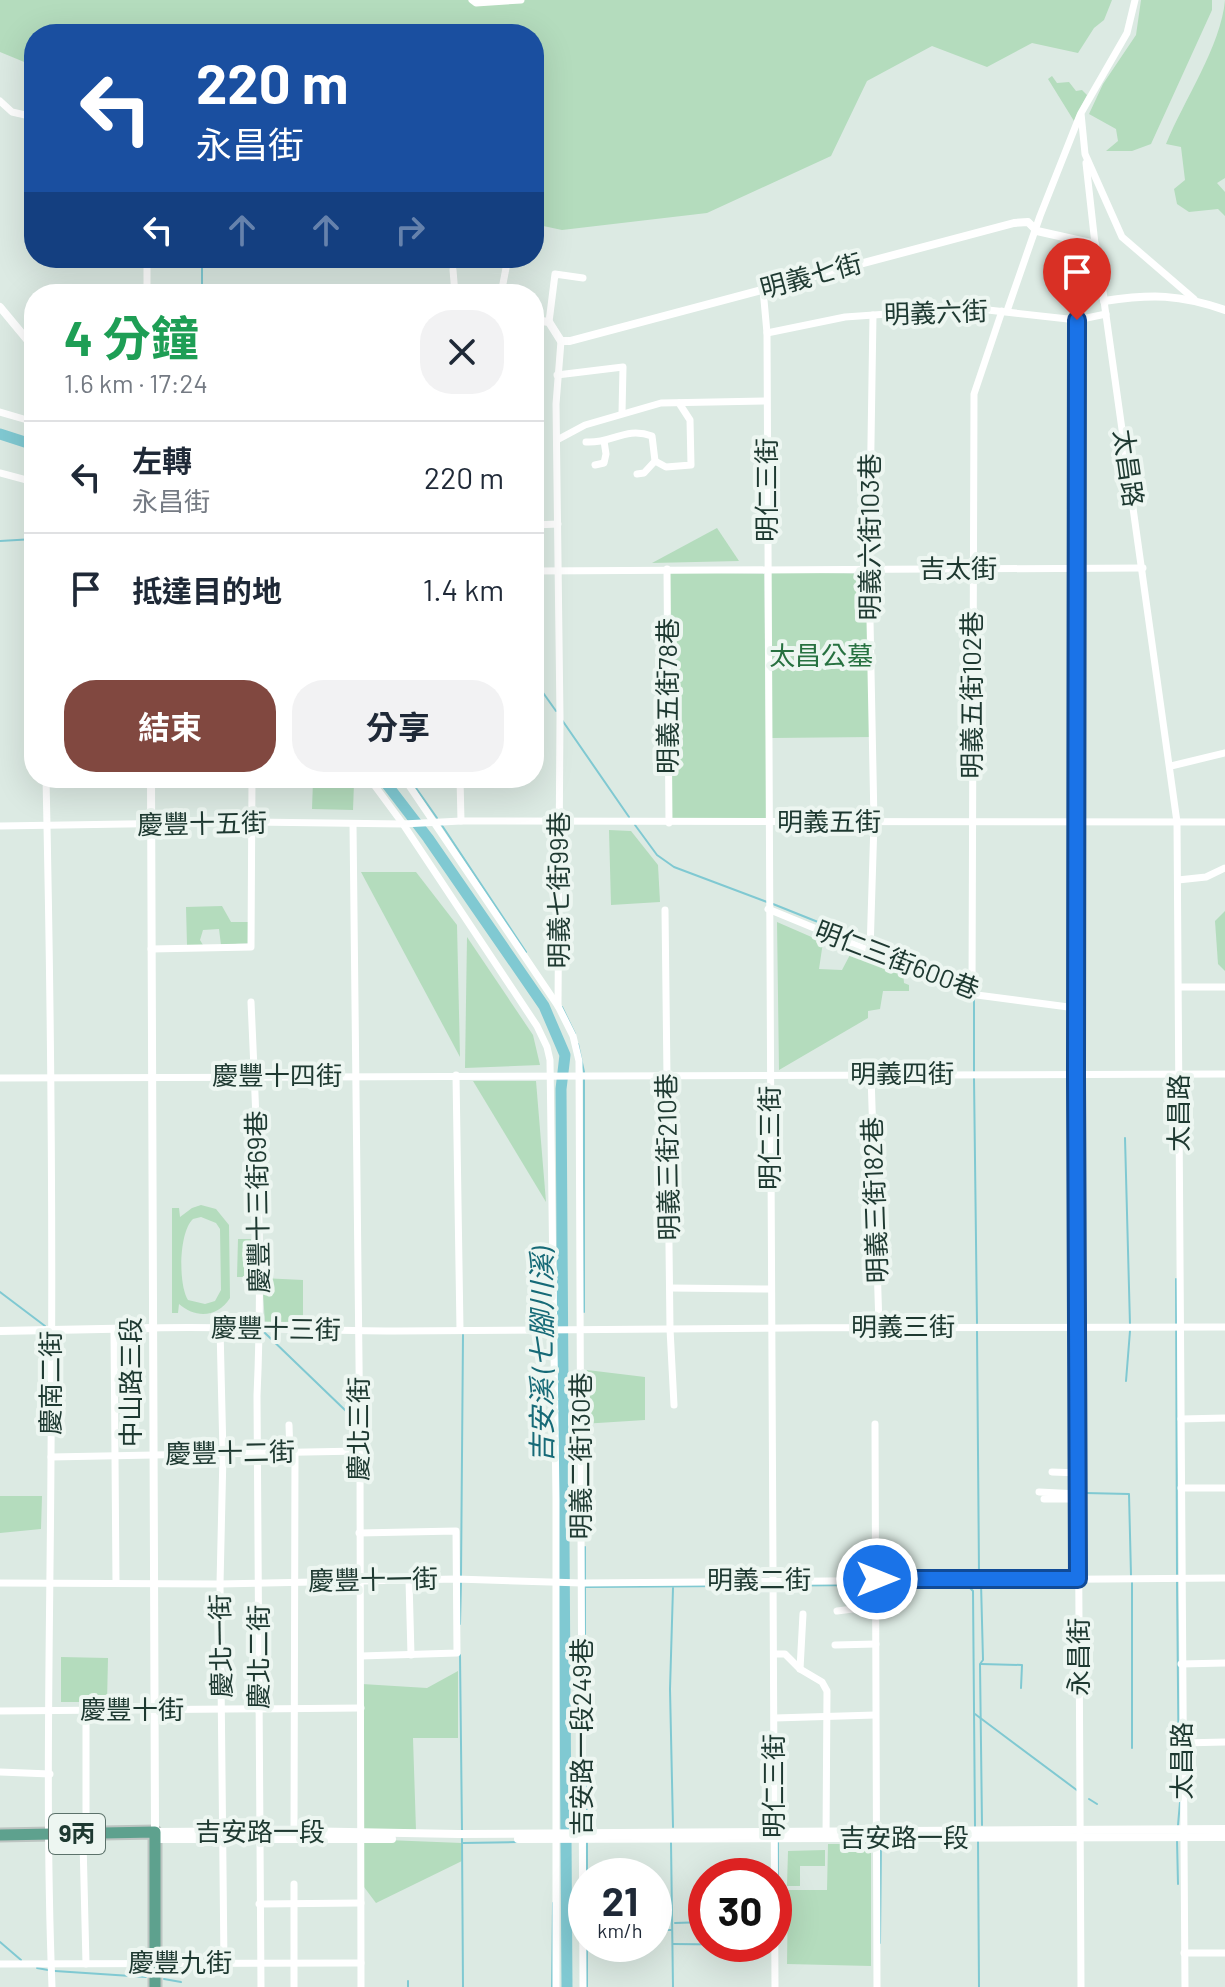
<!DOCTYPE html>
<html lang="zh-TW">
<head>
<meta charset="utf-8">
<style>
  :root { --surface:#fff; --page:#f2f2f3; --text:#1f2937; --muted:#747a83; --line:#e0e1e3; --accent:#814840 }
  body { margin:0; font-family:Barlow,"Noto Sans TC",sans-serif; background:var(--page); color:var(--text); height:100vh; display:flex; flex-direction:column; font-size:30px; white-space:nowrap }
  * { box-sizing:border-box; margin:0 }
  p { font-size:26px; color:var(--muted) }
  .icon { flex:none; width:44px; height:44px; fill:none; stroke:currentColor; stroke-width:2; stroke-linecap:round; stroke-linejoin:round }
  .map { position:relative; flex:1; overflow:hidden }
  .side { position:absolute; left:24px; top:284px; width:520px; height:504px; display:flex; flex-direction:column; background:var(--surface); border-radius:32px; box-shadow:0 8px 32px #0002 }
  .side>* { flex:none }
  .guide { position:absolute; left:24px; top:24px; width:520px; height:244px; border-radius:32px; box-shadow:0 8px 32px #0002; background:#1a4fa0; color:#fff; overflow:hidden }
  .speed { position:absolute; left:568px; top:1858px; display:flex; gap:16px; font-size:40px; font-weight:700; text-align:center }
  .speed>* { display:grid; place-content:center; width:104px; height:104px; border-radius:50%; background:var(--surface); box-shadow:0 8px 32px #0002; line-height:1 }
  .speed small { font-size:20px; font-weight:400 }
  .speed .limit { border:12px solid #d22; background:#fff; color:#111 }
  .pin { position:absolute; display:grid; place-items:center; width:68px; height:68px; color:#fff; margin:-82px -34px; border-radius:50% 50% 50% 0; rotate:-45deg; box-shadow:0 0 8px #0007 }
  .pin .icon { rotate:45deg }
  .me { position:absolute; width:88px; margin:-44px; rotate:90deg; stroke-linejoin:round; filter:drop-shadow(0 0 6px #0008) }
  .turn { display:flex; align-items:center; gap:28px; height:168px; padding:0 40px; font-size:36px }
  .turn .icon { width:104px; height:104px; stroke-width:2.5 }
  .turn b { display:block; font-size:56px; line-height:68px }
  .lanes { display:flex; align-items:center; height:76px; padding:0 40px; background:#0003; justify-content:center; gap:40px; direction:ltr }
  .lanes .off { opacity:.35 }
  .round { display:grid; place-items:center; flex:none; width:84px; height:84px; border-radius:32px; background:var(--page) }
  .summary { display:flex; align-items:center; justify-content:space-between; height:136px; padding:0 40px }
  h1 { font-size:48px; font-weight:700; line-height:60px; color:#1e9e55 }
  .primary-button { display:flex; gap:16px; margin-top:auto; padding:16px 40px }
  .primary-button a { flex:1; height:92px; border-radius:32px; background:var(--accent); color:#fff; font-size:32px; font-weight:700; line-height:92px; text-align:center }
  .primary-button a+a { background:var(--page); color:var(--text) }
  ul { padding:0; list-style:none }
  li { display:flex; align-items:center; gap:24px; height:112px; padding:0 40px; border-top:2px solid var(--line) }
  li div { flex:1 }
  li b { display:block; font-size:30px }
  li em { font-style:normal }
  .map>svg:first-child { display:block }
</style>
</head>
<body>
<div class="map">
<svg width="1225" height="1987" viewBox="0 0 1225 1987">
  <rect width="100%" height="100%" fill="#dceae3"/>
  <g fill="#b4dcbd" fill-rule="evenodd">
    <polygon points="0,0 1112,0 1104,20 1094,28 1078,53 1032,43 987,67 932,46 867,81 831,156 707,213 562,230 534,224 534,34 34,34 34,66 0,52"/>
    <polygon points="1141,0 1212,0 1212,10 1151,144 1132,151 1106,151 1118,141 1116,129 1089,114 1103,84 1136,35"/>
    <path d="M1225 0V178L1217 183 1225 192V216L1218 209 1189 212 1177 204 1174 189 1185 180 1181 147 1166 144C1184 100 1221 46 1225 0Z"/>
    <polygon points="1052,76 1057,83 1069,82 1076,91 1082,90 1087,95 1074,121 1048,79"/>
    <polygon points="717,528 739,561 652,563"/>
    <polygon points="669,572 764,574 767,820 671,821"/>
    <polygon points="769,572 871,574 872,737 772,738"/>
    <polygon points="313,781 354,783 353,810 312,809"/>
    <polygon points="609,830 631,831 658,865 660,902 611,905"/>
    <polygon points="416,872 457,925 460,1057 361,872"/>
    <polygon points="222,906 231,922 248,922 249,943 221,945 219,929 203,930 200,940 203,945 187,945 186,907"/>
    <polygon points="1225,911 1225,971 1218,964 1215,921"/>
    <polygon points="777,922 823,942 819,969 842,970 852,951 903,972 904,983 909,985 909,991 883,991 880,1009 868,1011 868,1018 779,1070"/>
    <polygon points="467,937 533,1035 540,1065 465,1068"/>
    <polygon points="473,1081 536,1081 546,1202"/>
    <path d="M201 1205 216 1209 229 1225 230 1298C218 1317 196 1319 179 1304L178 1313H172V1208H179L180 1217 192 1208ZM201 1217 216 1223 220 1229 221 1290 215 1301 205 1304 188 1300C178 1284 179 1232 193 1219Z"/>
    <polygon points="238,1239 251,1239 250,1277 237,1277"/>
    <polygon points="262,1278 303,1280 303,1321 265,1323"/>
    <polygon points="587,1370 645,1377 645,1420 582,1424 581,1392"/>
    <polygon points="0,1496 42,1496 41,1529 0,1533"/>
    <polygon points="61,1657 108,1658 107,1702 61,1702"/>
    <polygon points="458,1671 458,1738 413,1738 416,1830 362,1833 362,1684 427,1688"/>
    <polygon points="361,1839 462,1843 462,1861 376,1903 361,1883"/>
    <polygon points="828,1844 871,1844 871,1966 787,1964 788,1890 827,1890"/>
    <polygon points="825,1850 825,1866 800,1866 800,1886 787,1886 788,1851"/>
  </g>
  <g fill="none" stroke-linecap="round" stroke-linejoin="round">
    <g stroke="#80c9d2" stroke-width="2">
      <polyline points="202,294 202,258"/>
      <polyline points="0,541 34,539"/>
      <polyline points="534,680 556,711"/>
      <polyline points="562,720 629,817"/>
      <polyline points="409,778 437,818"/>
      <polyline points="441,824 526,952"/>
      <polyline points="635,825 657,855 674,867 767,902"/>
      <polyline points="773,904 868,942"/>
      <polyline points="874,944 968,982"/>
      <polyline points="974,998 974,1071"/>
      <polyline points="562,1007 575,1034"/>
      <polyline points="578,1044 584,1072"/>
      <polyline points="974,1078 977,1323"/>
      <polyline points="1125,1138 1130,1325"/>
      <polyline points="1081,1279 1081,1322"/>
      <polyline points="1176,1279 1177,1574"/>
      <polyline points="0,1292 45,1326"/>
      <polyline points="584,1312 584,1079"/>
      <polyline points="265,1333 346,1411"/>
      <polyline points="1126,1381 1130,1331"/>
      <polyline points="1085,1493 1129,1494 1131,1575"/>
      <polyline points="585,1547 585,1580"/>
      <polyline points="979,1574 1075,1575"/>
      <polyline points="1082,1574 1083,1331"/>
      <polyline points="461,1576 463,1335"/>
      <polyline points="1177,1580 1179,1794"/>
      <polyline points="882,1586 967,1585 975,1584 979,1574 977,1330"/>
      <polyline points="968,1586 973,1591 975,1826"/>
      <polyline points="585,1587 585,1712"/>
      <polyline points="586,1587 871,1585"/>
      <polyline points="673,1588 670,1689 673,1827"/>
      <polyline points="460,1624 461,1583"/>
      <polyline points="460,1655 462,1832"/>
      <polyline points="981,1664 1022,1665 1021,1688"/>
      <polyline points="975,1714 1078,1791"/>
      <polyline points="1132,1748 1132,1583"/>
      <polyline points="586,1779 587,1825"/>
      <polyline points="1089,1799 1097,1804"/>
      <polyline points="982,1825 980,1664 983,1660 981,1583 983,1583"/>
      <polyline points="1178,1825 1180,1802"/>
      <polyline points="462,1839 463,1987"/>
      <polyline points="978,1840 979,1987"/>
      <polyline points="1177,1840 1178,1884"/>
      <polyline points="463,1843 517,1842"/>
      <polyline points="671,1843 673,1987"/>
      <polyline points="778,1843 778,1941"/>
      <polyline points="587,1876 587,1843"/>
      <polyline points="675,1923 706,1922"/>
      <polyline points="654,1930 671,1930"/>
      <polyline points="0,1942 21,1960"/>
      <polyline points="880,1943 881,1841"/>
      <polyline points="673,1944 767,1945"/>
      <polyline points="37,1968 48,1970"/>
      <polyline points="55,1971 146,1977"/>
      <polyline points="164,1979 181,1982"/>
      <polyline points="408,1987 408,1981"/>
      <polyline points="552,1987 553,1903"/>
      <polyline points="587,1987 587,1944"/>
    </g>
    <g stroke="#80c9d2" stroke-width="11">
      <polyline points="0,434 34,445"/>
      <polyline points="382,778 428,838 544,1006 565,1055 561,1089 567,1987"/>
    </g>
    <g stroke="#bcc4c1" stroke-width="15">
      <polyline id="primary" points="0,1835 155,1832 155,1987"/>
    </g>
    <g stroke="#fff" stroke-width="7">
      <polyline points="472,0 476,3 521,0"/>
      <polyline points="1135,0 1127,33 1081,113 1085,154 1122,237 1194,299"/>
      <polyline points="0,101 12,112 34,117"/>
      <polyline points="1086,163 1095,244"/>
      <polyline points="147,258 147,294"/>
      <polyline points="453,270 455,294"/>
      <polyline points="763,289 767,333 775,1987"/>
      <polyline points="501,294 506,268"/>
      <polyline points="1104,301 1177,822 1185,1987"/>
      <polyline points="1007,311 1040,216 1080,115"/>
      <polyline points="1077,320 1076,1074 1081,1987"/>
      <polyline points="549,322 555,274 583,278"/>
      <polyline points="767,333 845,317 902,313 979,309 1077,320 1106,314"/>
      <polyline points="557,375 623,367 622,413"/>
      <polyline points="0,412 34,422"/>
      <polyline points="557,440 585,425 661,403 766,401"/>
      <path d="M586 442C612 444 625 426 652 436L655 461"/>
      <polyline points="595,465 604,463 606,454 604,441"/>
      <polyline points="0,473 34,482"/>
      <polyline points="637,474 644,473 655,461 666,467 691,465 690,420 679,403"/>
      <polyline points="534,525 558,524"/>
      <polyline points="667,569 669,823"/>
      <polyline points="534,571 1143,568"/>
      <polyline points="1171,766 1225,753"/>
      <path d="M46 778C51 1005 53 1232 51 1458 50 1635 45 1811 52 1987"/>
      <polyline points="369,778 403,824 537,1026 547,1047 550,1060 556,1499 556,1987"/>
      <polyline points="404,778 558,1006 573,1036 579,1061 583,1987"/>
      <polyline points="460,778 461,821"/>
      <polyline points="353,824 360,1451 361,1987"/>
      <polyline points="0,826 253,822 403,824 461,821 1225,822"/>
      <polyline points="1178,880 1206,877 1225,868"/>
      <polyline points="768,909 977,995 1076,1008"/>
      <polyline points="665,910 670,1329 674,1405"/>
      <polyline points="151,949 251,947 252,778"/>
      <polyline points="870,951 874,822 869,569 873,315"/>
      <polyline points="1179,987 1225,987"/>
      <polyline points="972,992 974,394 1002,311"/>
      <path d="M251 1002C257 1133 263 1264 257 1396L261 1987"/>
      <polyline points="558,1006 560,717 556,404 561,341"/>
      <polyline points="456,1075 460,1330"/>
      <polyline points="871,1075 879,1326"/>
      <polyline points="0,1078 1225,1074"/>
      <polyline points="670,1288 771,1289"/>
      <path d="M153 1328C234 1326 315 1331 395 1331 672 1328 948 1327 1225 1327"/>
      <polyline points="220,1328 223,1454 220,1584 224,1964"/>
      <polyline points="114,1329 116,1583"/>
      <polyline points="1181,1419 1225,1418"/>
      <polyline points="875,1424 877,1987"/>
      <polyline points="289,1425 290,1454"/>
      <polyline points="51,1457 360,1451"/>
      <polyline points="1052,1472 1079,1473"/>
      <polyline points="1181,1488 1225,1488"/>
      <polyline points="1039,1492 1079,1494"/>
      <polyline points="1044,1499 1079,1499"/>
      <polyline points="359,1533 456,1531 457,1653 361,1656"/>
      <polyline points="409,1580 411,1655"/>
      <polyline points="0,1583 220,1584 456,1579 582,1583 1225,1578"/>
      <polyline points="837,1611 876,1606"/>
      <polyline points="835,1645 876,1644"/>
      <polyline points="774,1654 785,1654 800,1669 822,1682 827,1691 826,1837"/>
      <polyline points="1181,1664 1225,1663"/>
      <polyline points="800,1669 803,1614"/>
      <polyline points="0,1711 361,1708"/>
      <polyline points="775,1718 875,1715"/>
      <polyline points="1182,1743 1225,1742"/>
      <polyline points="0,1772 50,1774"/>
      <polyline points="294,1835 295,1452"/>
      <polyline points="259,1904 361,1903"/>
      <polyline points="1184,1953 1225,1953"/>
      <polyline points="0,1964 361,1963"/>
      <polyline points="86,1964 83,1841 86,1833 86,1709"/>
      <polyline points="294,1987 294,1884"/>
    </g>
    <g stroke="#fff" stroke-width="8">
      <polyline points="0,307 34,348"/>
      <path d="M534 320 549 322 561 341H570L1014 223 1028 222 1037 231 1095 244 1104 301C1152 294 1179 294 1225 310"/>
      <polyline points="151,778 155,1832 294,1831 459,1834 1225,1829"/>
      <polyline points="0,1331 153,1328"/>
      <polyline points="155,1839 392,1839"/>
      <polyline points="518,1839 1225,1837"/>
    </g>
    <use href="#primary" stroke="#5ea18e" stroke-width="11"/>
  </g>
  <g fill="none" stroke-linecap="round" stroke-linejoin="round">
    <g stroke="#114b97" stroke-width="20">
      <polyline id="route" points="877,1579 1078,1579 1076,1074 1077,320"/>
    </g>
    <use href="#route" stroke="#1a73e8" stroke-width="14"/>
  </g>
  <g text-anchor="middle" stroke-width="8" stroke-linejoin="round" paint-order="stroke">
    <rect fill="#edf6f1" stroke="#5c726b" stroke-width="2" x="49" y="1814" width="56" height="40" rx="6"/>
    <g font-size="24" font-weight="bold" fill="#1e3931">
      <text x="77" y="1842">9丙</text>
    </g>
    <g font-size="26" fill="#1e3931" stroke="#edf6f1">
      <text transform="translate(811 276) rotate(-15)" y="9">明義七街</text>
      <text transform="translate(936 313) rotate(-2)" y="9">明義六街</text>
      <text transform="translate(1128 468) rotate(82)" y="9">太昌路</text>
      <text transform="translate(767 490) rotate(-90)" y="9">明仁三街</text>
      <text transform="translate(870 537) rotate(-90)" y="9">明義六街103巷</text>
      <text x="958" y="578">吉太街</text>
      <text transform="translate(972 695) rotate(-90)" y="9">明義五街102巷</text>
      <text transform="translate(668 696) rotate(-90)" y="9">明義五街78巷</text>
      <text x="829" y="831">明義五街</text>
      <text transform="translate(202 824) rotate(-1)" y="9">慶豐十五街</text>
      <text transform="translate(559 890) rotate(-90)" y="9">明義七街99巷</text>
      <text transform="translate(897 960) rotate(21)" y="9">明仁三街600巷</text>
      <text x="902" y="1083">明義四街</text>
      <text x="277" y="1085">慶豐十四街</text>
      <text transform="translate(1179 1113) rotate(-90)" y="9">太昌路</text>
      <text transform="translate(770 1138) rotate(-90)" y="9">明仁三街</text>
      <text transform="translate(668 1157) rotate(-91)" y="9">明義三街210巷</text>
      <text transform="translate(875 1200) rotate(-92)" y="9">明義三街182巷</text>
      <text transform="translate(258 1202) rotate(-91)" y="9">慶豐十三街69巷</text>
      <text x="903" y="1336">明義三街</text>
      <text transform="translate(276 1329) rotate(1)" y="9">慶豐十三街</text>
      <text transform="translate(131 1382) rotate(-90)" y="9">中山路三段</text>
      <text transform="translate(51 1383) rotate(-90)" y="9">慶南二街</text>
      <text transform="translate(359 1429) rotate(-90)" y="9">慶北三街</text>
      <text transform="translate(230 1453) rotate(-1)" y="9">慶豐十二街</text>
      <text transform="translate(581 1456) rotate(-90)" y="9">明義二街130巷</text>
      <text transform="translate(373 1580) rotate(-1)" y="9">慶豐十一街</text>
      <text x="759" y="1589">明義二街</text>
      <text transform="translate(221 1646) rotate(-91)" y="9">慶北一街</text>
      <text transform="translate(259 1657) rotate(-90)" y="9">慶北二街</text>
      <text transform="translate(1079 1657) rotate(-90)" y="9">永昌街</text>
      <text x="132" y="1719">慶豐十街</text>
      <text transform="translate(582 1737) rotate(-90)" y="9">吉安路一段249巷</text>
      <text transform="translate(1182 1761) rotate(-90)" y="9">太昌路</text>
      <text transform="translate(774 1786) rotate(-90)" y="9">明仁三街</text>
      <text x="260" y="1841">吉安路一段</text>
      <text x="904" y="1847">吉安路一段</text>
      <text x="180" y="1972">慶豐九街</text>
    </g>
    <g font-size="26" fill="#277140" stroke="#edf6f1">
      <text x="821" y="665">太昌公墓</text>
    </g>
    <g font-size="28" font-style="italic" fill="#166a77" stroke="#edf6f1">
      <text transform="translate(542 1355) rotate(-90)" y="10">吉安溪 (七腳川溪)</text>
    </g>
  </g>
</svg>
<div class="speed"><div>21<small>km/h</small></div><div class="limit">30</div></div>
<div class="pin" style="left:1077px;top:320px;background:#d93025"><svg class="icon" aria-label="arrive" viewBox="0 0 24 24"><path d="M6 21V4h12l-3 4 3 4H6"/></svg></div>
<svg class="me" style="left:877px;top:1579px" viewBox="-20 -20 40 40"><circle r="17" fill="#1a73e8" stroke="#fff" stroke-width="3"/><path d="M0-11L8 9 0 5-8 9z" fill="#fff"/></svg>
<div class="guide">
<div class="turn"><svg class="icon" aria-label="left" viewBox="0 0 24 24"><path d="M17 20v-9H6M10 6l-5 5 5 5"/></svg><div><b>220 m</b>永昌街</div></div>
<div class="lanes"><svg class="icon" aria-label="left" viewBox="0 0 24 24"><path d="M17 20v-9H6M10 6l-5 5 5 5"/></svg><svg class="icon off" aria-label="ahead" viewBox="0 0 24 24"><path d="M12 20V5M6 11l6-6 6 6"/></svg><svg class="icon off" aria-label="ahead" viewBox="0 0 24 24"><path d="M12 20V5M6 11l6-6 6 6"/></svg><svg class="icon off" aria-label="right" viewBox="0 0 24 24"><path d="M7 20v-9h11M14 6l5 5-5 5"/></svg></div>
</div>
<section class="side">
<div class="summary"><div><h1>4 分鐘</h1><p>1.6 km · 17:24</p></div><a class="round"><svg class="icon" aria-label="close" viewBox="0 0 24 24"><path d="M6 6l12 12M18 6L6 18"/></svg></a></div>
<ul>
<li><svg class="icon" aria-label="left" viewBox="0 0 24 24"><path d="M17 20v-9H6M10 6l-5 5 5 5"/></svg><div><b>左轉</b><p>永昌街</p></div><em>220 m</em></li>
<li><svg class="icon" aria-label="arrive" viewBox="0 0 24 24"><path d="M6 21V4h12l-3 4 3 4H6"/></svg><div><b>抵達目的地</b></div><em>1.4 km</em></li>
</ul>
<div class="primary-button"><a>結束</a><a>分享</a></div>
</section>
</div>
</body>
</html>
